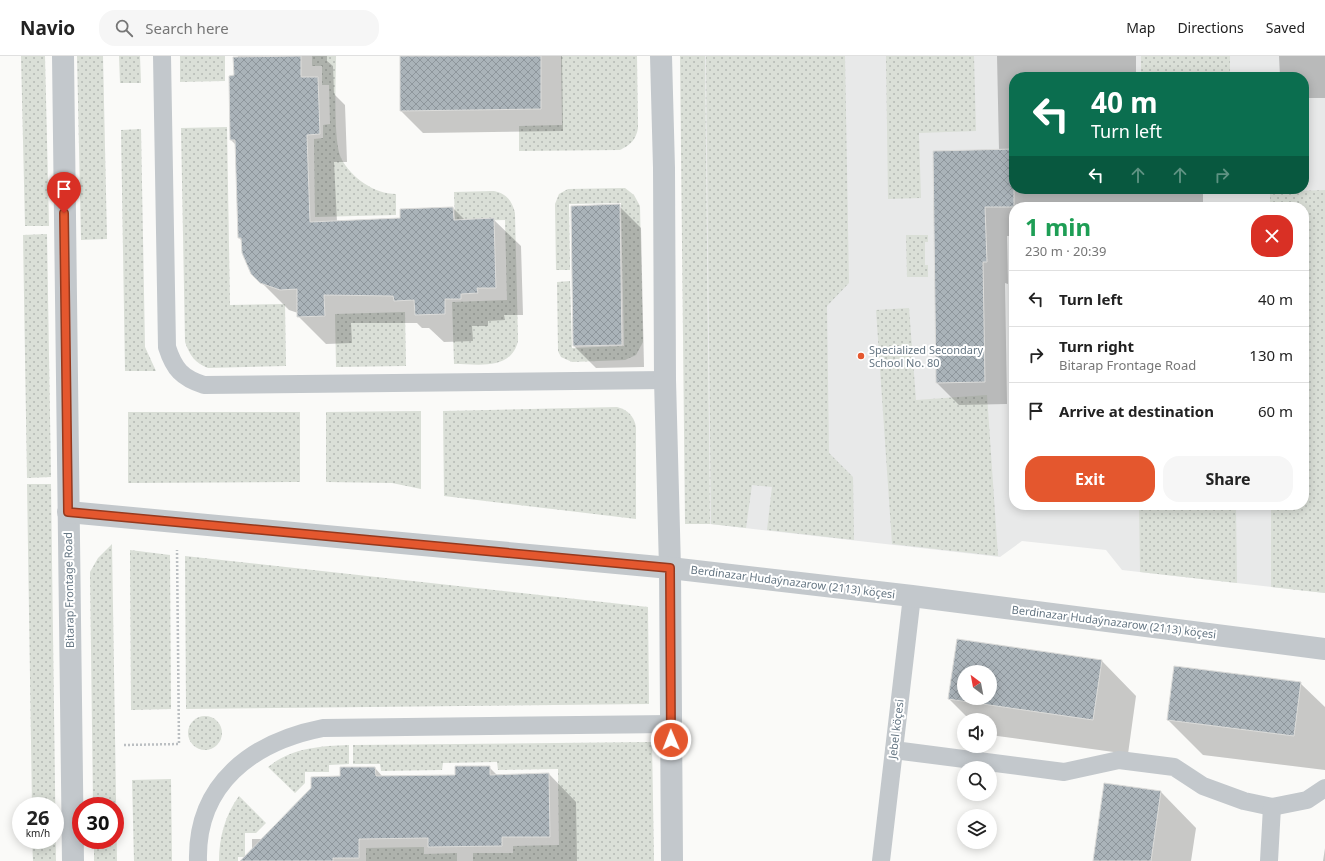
<!DOCTYPE html>
<html lang="en">
<head>
<meta charset="utf-8">
<style>
  :root { --surface:#fff; --page:#f6f6f6; --text:#222; --muted:#767676; --line:#e0e0e0; --accent:#e4572e }
  body { margin:0; font-family:"Noto Sans",sans-serif; background:var(--page); color:var(--text); height:100vh; display:flex; flex-direction:column; font-size:15px; white-space:nowrap }
  * { box-sizing:border-box; margin:0 }
  p { font-size:13px; color:var(--muted) }
  .icon { flex:none; width:22px; height:22px; fill:none; stroke:currentColor; stroke-width:2; stroke-linecap:round; stroke-linejoin:round }
  .map { position:relative; flex:1; overflow:hidden }
  .side { position:absolute; left:1009px; top:146px; width:300px; height:308px; display:flex; flex-direction:column; background:var(--surface); border-radius:16px; box-shadow:0 2px 10px #0003 }
  .side>* { flex:none }
  .banner { position:absolute; left:1009px; top:16px; width:300px; height:122px; border-radius:16px; box-shadow:0 2px 10px #0003; background:#0b6e4f; color:#fff; overflow:hidden }
  .needle { width:26px; rotate:328deg }
  .fabs { position:absolute; left:957px; top:609px; display:grid; gap:8px }
  .fabs a { display:grid; place-items:center; width:40px; height:40px; border-radius:50%; background:var(--surface); box-shadow:0 2px 10px #0003; font-size:20px }
  .speed { position:absolute; left:12px; top:741px; display:flex; gap:8px; font-size:20px; font-weight:700; text-align:center }
  .speed>* { display:grid; place-content:center; width:52px; height:52px; border-radius:50%; background:var(--surface); box-shadow:0 2px 10px #0003; line-height:1 }
  .speed small { font-size:10px; font-weight:400 }
  .speed .limit { border:6px solid #d22; background:#fff; color:#111 }
  .pin { position:absolute; display:grid; place-items:center; width:34px; height:34px; color:#fff; margin:-41px -17px; border-radius:50% 50% 50% 0; rotate:-45deg; box-shadow:0 0 4px #0007 }
  .pin .icon { rotate:45deg }
  .me { position:absolute; width:44px; margin:-22px; rotate:359deg; stroke-linejoin:round; filter:drop-shadow(0 0 3px #0008) }
  .turn { display:flex; align-items:center; gap:14px; height:84px; padding:0 16px; font-size:18px }
  .turn .icon { width:52px; height:52px; stroke-width:2.5 }
  .turn b { display:block; font-size:28px; line-height:34px }
  .lanes { display:flex; align-items:center; height:38px; padding:0 16px; background:#0003; justify-content:center; gap:20px; direction:ltr }
  .lanes .off { opacity:.35 }
  .round { display:grid; place-items:center; flex:none; width:42px; height:42px; border-radius:16px; background:var(--page) }
  .overview { display:flex; align-items:center; justify-content:space-between; height:68px; padding:0 16px }
  h1 { font-size:24px; font-weight:700; line-height:30px; color:#1e9e55 }
  .button { display:flex; gap:8px; margin-top:auto; padding:8px 16px }
  .button a { flex:1; height:46px; border-radius:16px; background:var(--accent); color:#fff; font-size:16px; font-weight:700; line-height:46px; text-align:center }
  .button a+a { background:var(--page); color:var(--text) }
  ul { padding:0; list-style:none }
  li { display:flex; align-items:center; gap:12px; height:56px; padding:0 16px; border-top:1px solid var(--line) }
  li div { flex:1 }
  li b { display:block; font-size:15px }
  li em { font-style:normal }
  header { display:flex; align-items:center; gap:24px; box-sizing:border-box; height:56px; padding:0 20px; background:var(--surface); border-bottom:1px solid var(--line) }
  header strong { font-size:19px }
  nav { display:flex; gap:22px; margin-inline-start:auto; font-size:14px }
  .search { width:280px; height:36px; background:var(--page); display:flex; align-items:center; gap:10px; box-sizing:border-box; padding:0 14px; border-radius:16px; color:var(--muted); font-size:15px }
  .map>svg:first-child { display:block }
</style>
</head>
<body>
<header>
<strong>Navio</strong>
<div class="search"><svg class="icon" aria-label="search" viewBox="0 0 24 24"><circle cx="10" cy="10" r="6"/><path d="M15 15l6 6"/></svg>Search here</div>
<nav><a>Map</a><a>Directions</a><a>Saved</a></nav>
</header>
<div class="map">
<svg width="1325" height="805" viewBox="0 0 1325 805">
  <defs>
    <pattern id="green-dots" width="8" height="8" patternUnits="userSpaceOnUse"><rect width="8" height="8" fill="#dadfd7"/><path d="M2 2h.1M6 6h.1" fill="none" stroke="#b4b9b4" stroke-width="1.8" stroke-linecap="round"/></pattern>
    <pattern id="building-cross-hatch" width="8" height="8" patternUnits="userSpaceOnUse"><rect width="8" height="8" fill="#aab3b9"/><path d="M0 0l8 8M0 8l8-8" fill="none" stroke="#8e969c"/></pattern>
  </defs>
  <rect width="100%" height="100%" fill="#fafaf8"/>
  <path fill="#e8e9e9" fill-rule="evenodd" d="M705 0H1325V537L1122 514 1106 494 1022 485 1000 501 710 468ZM1014 21H1304V133H1014ZM1014 151H1304V449H1014Z"/>
  <g fill="url(#green-dots)">
    <polygon points="21,0 45,0 49,170 25,170"/>
    <polygon points="77,0 103,0 107,183 81,184"/>
    <polygon points="119,0 140,0 141,27 120,27"/>
    <polygon points="180,0 225,0 225,25 180,26"/>
    <path d="M312 0H336C336 22 333 85 341 102 351 122 375 138 396 138V159L315 161 314 83 323 82V69L330 68 329 29H322V10H312Z"/>
    <path d="M561 0H637L638 72C636 84 630 89 620 94L519 95V70L562 69Z"/>
    <polygon points="680,0 705,0 710,468 685,468"/>
    <polygon points="706,0 845,0 849,227 827,250 829,397 853,421 854,484 767,474 772,431 752,429 746,472 711,468"/>
    <polygon points="886,0 974,0 976,75 919,77 921,142 888,143"/>
    <rect x="1141" y="0" width="89" height="21"/>
    <path d="M227 71 230 249 285 248 286 310 208 312C195 307 190 300 185 286L181 72Z"/>
    <polygon points="141,73 145,291 156,315 125,315 121,74"/>
    <polygon points="625,132 634,139 640,150 643,286 636,299 625,304 572,306 561,301 558,295 557,226 570,225 572,292 624,290 621,147 569,148 570,214 556,214 555,148 559,138 568,133"/>
    <rect x="1200" y="133" width="32" height="5"/>
    <polygon points="1325,134 1325,537 1271,531 1271,449 1304,449 1304,151 1270,151 1270,136"/>
    <path d="M494 135C507 138 512 145 515 157L518 285C511 315 478 308 454 308L452 246 507 244 505 164 455 165 454 136Z"/>
    <polygon points="47,178 51,421 27,422 23,179"/>
    <polygon points="906,179 928,179 928,186 925,186 925,209 928,209 928,221 907,221"/>
    <polygon points="909,252 916,344 987,339 998,500 892,488 876,254"/>
    <polygon points="405,256 406,310 336,311 335,258"/>
    <path d="M617 351C628 354 634 360 636 371V463L444 440 443 355Z"/>
    <polygon points="421,355 421,433 392,427 326,426 326,356"/>
    <polygon points="128,356 300,356 300,426 128,427"/>
    <polygon points="27,428 51,428 56,805 33,805 32,784 55,784 55,750 32,750"/>
    <polygon points="1139,449 1236,449 1237,527 1140,516"/>
    <polygon points="112,488 117,805 94,805 94,784 115,784 115,750 93,750 90,516 98,502"/>
    <polygon points="130,494 170,499 171,653 131,654"/>
    <polygon points="185,500 648,551 649,648 186,653"/>
    <circle cx="205" cy="677" r="17"/>
    <polygon points="652,686 654,805 473,805 473,797 513,797 513,790 559,789 558,713 498,714 497,706 443,707 442,714 381,715 380,708 353,708 353,689"/>
    <path d="M349 689V708L329 709V716H305V727L295 737 268 711C292 692 319 690 349 689Z"/>
    <polygon points="171,723 172,805 134,805 132,724"/>
    <path d="M239 740 266 767 256 777H245V801H238V805H219C219 782 225 759 239 740Z"/>
    <polygon points="424,791 424,798 457,797 457,805 366,805 366,792"/>
  </g>
  <g fill="#0003" fill-rule="evenodd">
    <polygon points="238,0 327,0 327,5 333,10 334,38 345,49 347,106 334,106 337,166 401,163 453,152 465,164 493,163 521,190 523,259 504,259 505,264 488,265 488,270 472,270 473,285 444,286 429,272 422,272 417,267 351,267 352,287 326,288 298,260 298,257 289,254 252,217 242,185 239,182 236,89 231,84 230,20 235,20"/>
    <polygon points="401,0 562,0 563,75 423,77 401,55"/>
    <polygon points="997,0 1136,0 1136,21 1014,21 1014,133 1203,133 1203,151 1014,151 1014,180 1007,180 1008,228 1005,227 1007,348 959,349 937,327 999,94"/>
    <polygon points="1279,0 1325,0 1325,42 1304,42 1304,21 1280,21"/>
    <polygon points="619,150 641,172 644,311 596,312 574,290"/>
    <path d="M958 585 1101 604 1136 640 1128 698 990 679V664H970L949 643ZM964 616H990V642H964Z"/>
    <polygon points="1300,627 1325,651 1325,714 1203,699 1168,664"/>
    <polygon points="489,711 498,720 549,718 576,746 577,805 252,805 252,783 263,783 342,721 375,712 383,721 456,720"/>
    <polygon points="1161,736 1196,772 1191,805 1094,805"/>
    <polygon points="1325,792 1325,805 1323,805"/>
  </g>
  <g fill="url(#building-cross-hatch)" stroke="#dcdcda" fill-rule="evenodd">
    <polygon points="301,0 301,21 318,21 320,78 307,79 310,166 400,162 400,153 453,151 454,164 494,162 496,232 477,232 478,237 461,238 461,243 445,243 445,258 415,259 414,244 394,245 393,240 324,239 325,260 297,261 297,233 280,234 260,227 251,218 242,197 241,182 238,182 235,84 230,84 229,20 234,19 233,1"/>
    <polygon points="400,0 541,0 541,53 400,55"/>
    <polygon points="1014,93 1014,151 985,151 987,206 983,206 985,326 936,327 933,95"/>
    <polygon points="620,148 622,289 573,290 571,150"/>
    <path d="M957 583 1102 604 1093 664 948 643ZM964 616H990V642H964Z"/>
    <polygon points="1174,610 1301,626 1294,680 1167,664"/>
    <polygon points="455,710 490,710 490,719 549,717 550,781 502,781 502,790 428,791 428,782 359,783 359,802 333,802 333,805 240,805 311,732 311,721 340,720 340,711 375,711 376,720 455,719"/>
    <polygon points="1104,727 1161,735 1151,805 1093,805"/>
  </g>
  <g fill="none" stroke-linecap="round" stroke-linejoin="round">
    <polyline stroke="#bbbfc2" stroke-width="2.5" stroke-dasharray="2 2" stroke-linecap="butt" points="124,689 179,688 177,494"/>
    <g stroke="#c3c8cc" stroke-width="18">
      <path d="M162 0 167 291C174 313 182 322 204 329L665 324"/>
      <polyline points="894,694 1064,716 1119,704 1174,711 1203,730 1244,745 1272,751 1307,744 1325,732"/>
      <path d="M198 805C196 728 252 686 323 672L671 668"/>
      <polyline points="881,805 912,540"/>
      <polyline points="1269,805 1272,751"/>
    </g>
    <g stroke="#c3c8cc" stroke-width="22">
      <polyline points="63,0 73,805"/>
      <polyline points="661,0 664,112 665,324 670,512 672,805"/>
      <polyline points="68,456 670,512 912,540 1325,593"/>
    </g>
  </g>
  <g fill="none" stroke-linecap="round" stroke-linejoin="round">
    <g stroke="#94391e" stroke-width="10">
      <polyline id="route" points="64,157 68,456 670,512 671,684"/>
    </g>
    <use href="#route" stroke="#e4572e" stroke-width="7"/>
  </g>
  <circle fill="#e4572e" stroke="#fff" stroke-width="1.5" cx="861" cy="300" r="4"/>
  <g text-anchor="middle" stroke-width="4" stroke-linejoin="round" paint-order="stroke">
    <g font-size="11" fill="#657683" stroke="#fff" text-anchor="start">
      <text x="869" y="298">Specialized Secondary<tspan x="869" dy="13">School No. 80</tspan></text>
    </g>
    <g font-size="11" fill="#657683" stroke="#fff">
      <text transform="translate(793 526) rotate(7)" y="4">Berdinazar Hudaýnazarow (2113) köçesi</text>
      <text transform="translate(69 534) rotate(-91)" y="4">Bitarap Frontage Road</text>
      <text transform="translate(1114 566) rotate(7)" y="4">Berdinazar Hudaýnazarow (2113) köçesi</text>
      <text transform="translate(896 673) rotate(-83)" y="4">Jebel köçesi</text>
    </g>
  </g>
</svg>
<div class="fabs">
<a><svg class="needle" viewBox="-14 -14 28 28"><path d="M0-13l5 13h-10z" fill="#e53935"/><path d="M0 13l5-13h-10z" fill="#767676"/></svg></a>
<a><svg class="icon" aria-label="sound" viewBox="0 0 24 24"><path d="M4 9h4l5-4v14l-5-4H4zM17 9q2 3 0 6"/></svg></a>
<a><svg class="icon" aria-label="search" viewBox="0 0 24 24"><circle cx="10" cy="10" r="6"/><path d="M15 15l6 6"/></svg></a>
<a><svg class="icon" aria-label="layers" viewBox="0 0 24 24"><path d="M12 4l9 5-9 5-9-5zM3 14l9 5 9-5"/></svg></a>
</div>
<div class="speed"><div>26<small>km/h</small></div><div class="limit">30</div></div>
<div class="pin" style="left:64px;top:157px;background:#d93025"><svg class="icon" aria-label="arrive" viewBox="0 0 24 24"><path d="M6 21V4h12l-3 4 3 4H6"/></svg></div>
<svg class="me" style="left:671px;top:684px" viewBox="-20 -20 40 40"><circle r="17" fill="#e4572e" stroke="#fff" stroke-width="3"/><path d="M0-11L8 9 0 5-8 9z" fill="#fff"/></svg>
<div class="banner">
<div class="turn"><svg class="icon" aria-label="left" viewBox="0 0 24 24"><path d="M17 20v-9H6M10 6l-5 5 5 5"/></svg><div><b>40 m</b>Turn left</div></div>
<div class="lanes"><svg class="icon" aria-label="left" viewBox="0 0 24 24"><path d="M17 20v-9H6M10 6l-5 5 5 5"/></svg><svg class="icon off" aria-label="ahead" viewBox="0 0 24 24"><path d="M12 20V5M6 11l6-6 6 6"/></svg><svg class="icon off" aria-label="ahead" viewBox="0 0 24 24"><path d="M12 20V5M6 11l6-6 6 6"/></svg><svg class="icon off" aria-label="right" viewBox="0 0 24 24"><path d="M7 20v-9h11M14 6l5 5-5 5"/></svg></div>
</div>
<section class="side">
<div class="overview"><div><h1>1 min</h1><p>230 m · 20:39</p></div><a class="round" style="background:#d93025;color:#fff"><svg class="icon" aria-label="close" viewBox="0 0 24 24"><path d="M6 6l12 12M18 6L6 18"/></svg></a></div>
<ul>
<li><svg class="icon" aria-label="left" viewBox="0 0 24 24"><path d="M17 20v-9H6M10 6l-5 5 5 5"/></svg><div><b>Turn left</b></div><em>40 m</em></li>
<li><svg class="icon" aria-label="right" viewBox="0 0 24 24"><path d="M7 20v-9h11M14 6l5 5-5 5"/></svg><div><b>Turn right</b><p>Bitarap Frontage Road</p></div><em>130 m</em></li>
<li><svg class="icon" aria-label="arrive" viewBox="0 0 24 24"><path d="M6 21V4h12l-3 4 3 4H6"/></svg><div><b>Arrive at destination</b></div><em>60 m</em></li>
</ul>
<div class="button"><a>Exit</a><a>Share</a></div>
</section>
</div>
</body>
</html>
